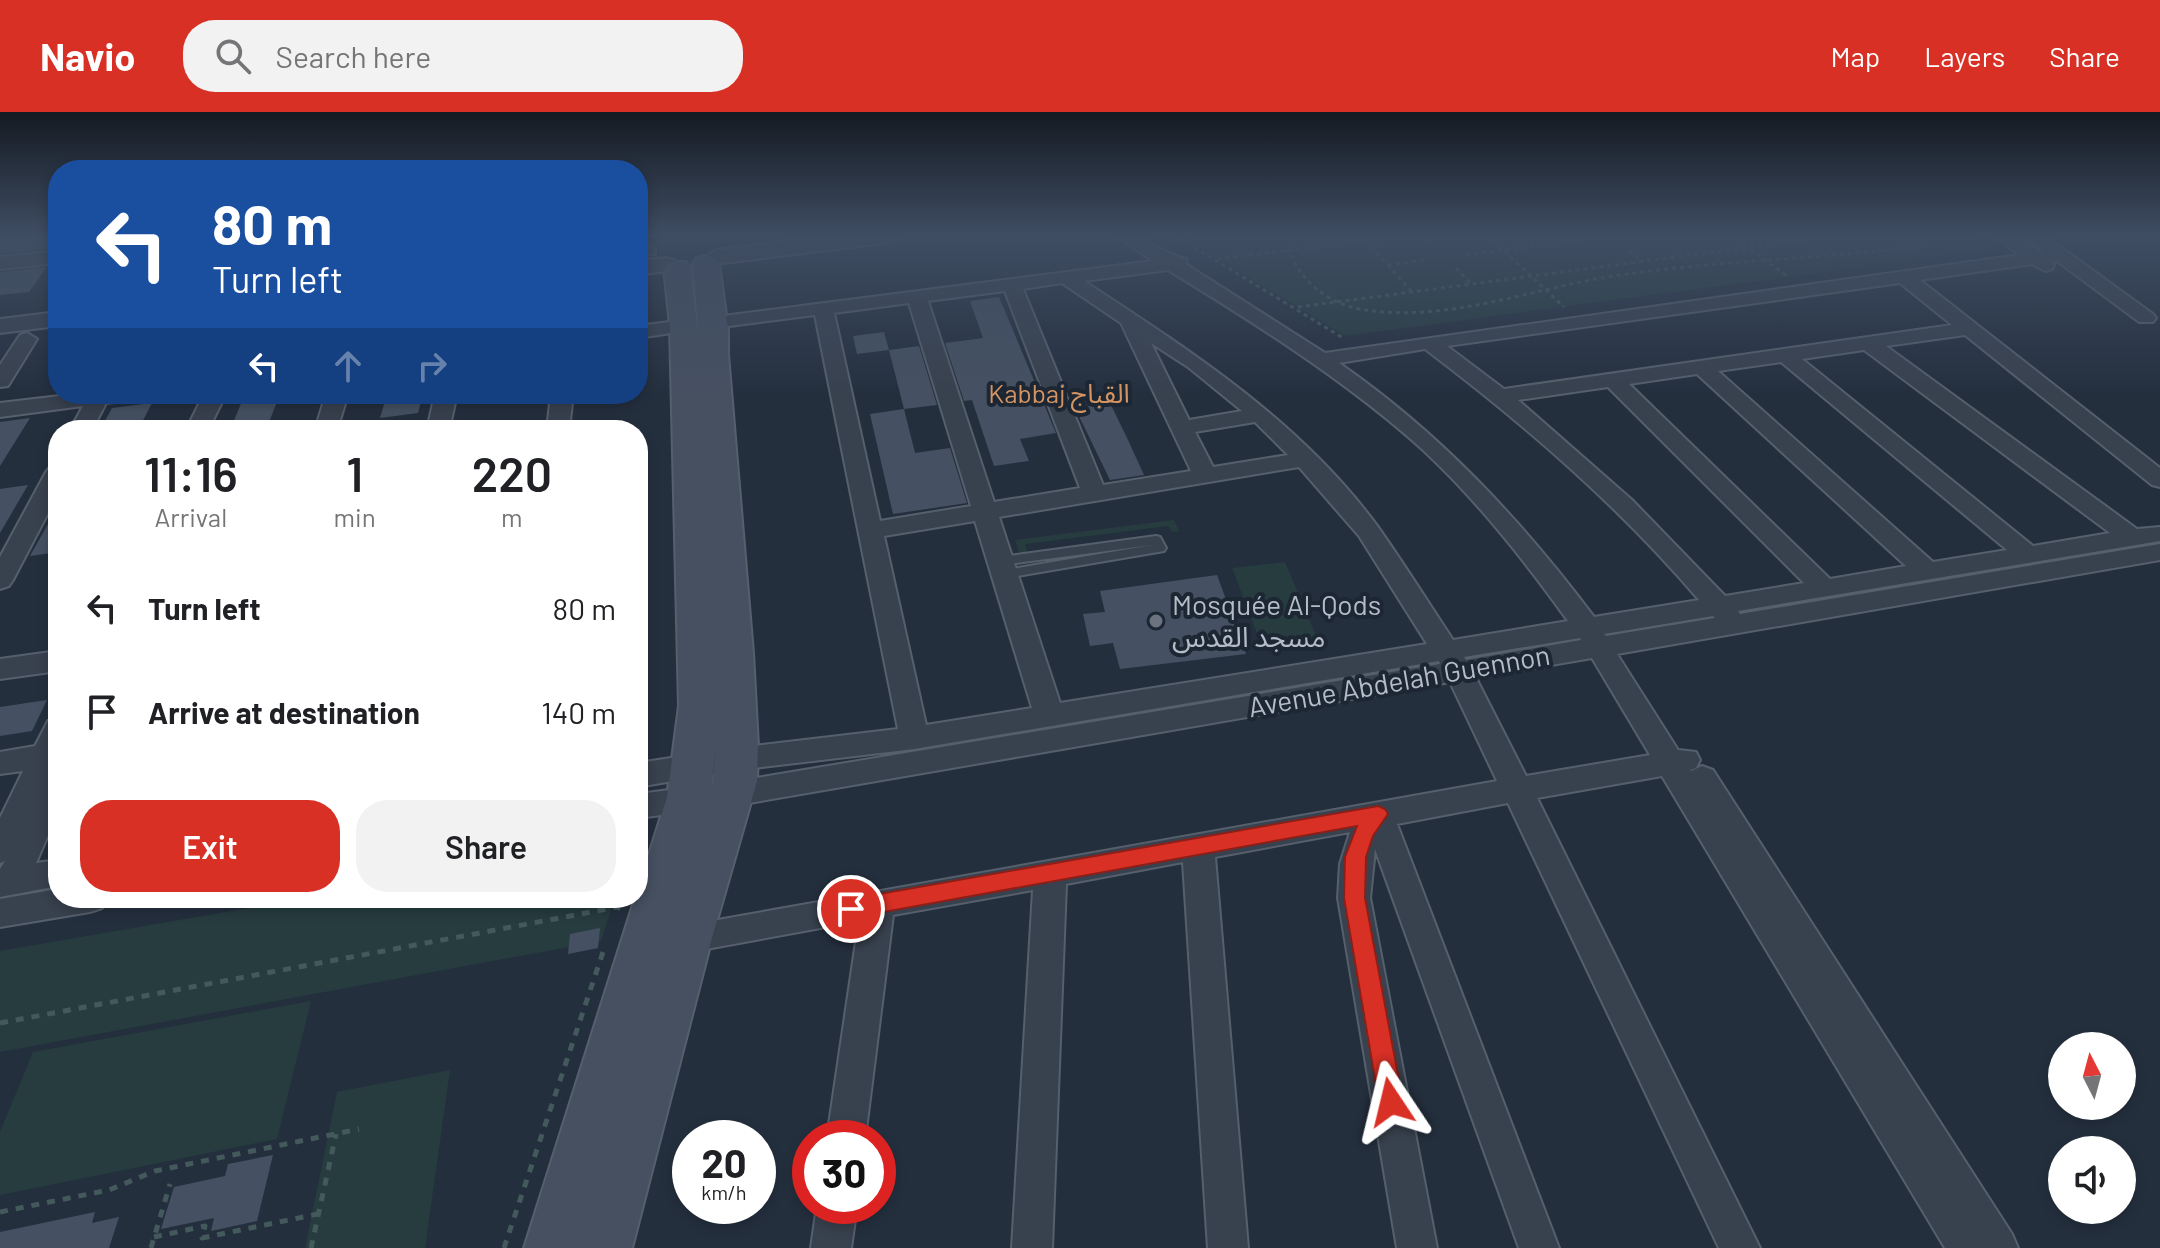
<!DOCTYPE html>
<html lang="en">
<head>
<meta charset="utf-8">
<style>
  :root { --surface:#fff; --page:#f2f2f2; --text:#202124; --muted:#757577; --accent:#d93025 }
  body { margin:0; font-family:Barlow,"Noto Sans Arabic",sans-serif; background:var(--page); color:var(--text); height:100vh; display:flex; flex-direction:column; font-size:30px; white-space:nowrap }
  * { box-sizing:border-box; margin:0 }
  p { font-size:26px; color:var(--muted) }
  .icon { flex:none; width:44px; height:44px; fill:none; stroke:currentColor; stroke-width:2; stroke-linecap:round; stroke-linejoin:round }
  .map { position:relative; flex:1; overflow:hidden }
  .sheet { position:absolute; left:48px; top:308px; width:600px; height:488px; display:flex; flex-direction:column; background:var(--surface); border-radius:32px; box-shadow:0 4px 12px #0003 }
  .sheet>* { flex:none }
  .banner { position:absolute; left:48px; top:48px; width:600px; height:244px; border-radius:32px; box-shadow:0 4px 12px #0003; background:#1a4fa0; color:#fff; overflow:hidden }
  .needle { width:52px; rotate:354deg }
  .buttons { position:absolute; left:2048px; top:920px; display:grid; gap:16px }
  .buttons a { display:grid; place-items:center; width:88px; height:88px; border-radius:50%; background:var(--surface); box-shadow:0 4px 12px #0003; font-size:40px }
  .speed { position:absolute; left:672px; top:1008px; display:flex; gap:16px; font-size:40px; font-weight:700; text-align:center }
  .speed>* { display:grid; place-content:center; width:104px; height:104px; border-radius:50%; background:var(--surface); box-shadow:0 4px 12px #0003; line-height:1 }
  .speed small { font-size:20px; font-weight:400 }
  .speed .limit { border:12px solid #d22; background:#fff; color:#111 }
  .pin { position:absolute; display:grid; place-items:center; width:68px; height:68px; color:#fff; margin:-34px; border:4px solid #fff; border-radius:50%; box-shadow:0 2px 8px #0007 }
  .me { position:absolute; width:88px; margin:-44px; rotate:350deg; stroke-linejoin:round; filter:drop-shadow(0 0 6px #0008) }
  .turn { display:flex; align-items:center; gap:28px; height:168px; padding:0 32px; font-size:36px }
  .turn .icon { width:104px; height:104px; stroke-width:2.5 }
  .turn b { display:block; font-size:56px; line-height:68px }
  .lanes { display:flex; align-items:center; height:76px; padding:0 32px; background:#0003; justify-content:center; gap:40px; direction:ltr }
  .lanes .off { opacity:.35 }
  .eta { display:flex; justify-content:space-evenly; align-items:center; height:136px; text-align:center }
  .eta b { font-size:48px; font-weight:600; line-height:56px }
  .primary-button { display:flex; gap:16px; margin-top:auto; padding:16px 32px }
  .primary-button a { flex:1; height:92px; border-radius:32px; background:var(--accent); color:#fff; font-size:32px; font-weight:600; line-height:92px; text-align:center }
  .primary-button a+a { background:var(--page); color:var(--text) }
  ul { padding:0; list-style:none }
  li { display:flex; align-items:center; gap:24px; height:104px; padding:0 32px }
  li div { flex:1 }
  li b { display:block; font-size:30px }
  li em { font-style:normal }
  header { display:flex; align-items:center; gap:48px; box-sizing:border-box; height:112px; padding:0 40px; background:var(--accent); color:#fff }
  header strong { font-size:38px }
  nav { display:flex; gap:44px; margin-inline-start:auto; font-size:28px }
  .search { width:560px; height:72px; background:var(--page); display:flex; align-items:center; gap:20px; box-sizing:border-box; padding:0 28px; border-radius:32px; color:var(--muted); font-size:30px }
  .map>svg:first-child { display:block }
</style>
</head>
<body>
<header>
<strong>Navio</strong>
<div class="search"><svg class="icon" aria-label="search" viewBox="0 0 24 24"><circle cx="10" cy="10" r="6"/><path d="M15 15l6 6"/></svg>Search here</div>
<nav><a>Map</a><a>Layers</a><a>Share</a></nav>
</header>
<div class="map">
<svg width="2160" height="1136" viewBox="0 0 2160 1136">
  <rect width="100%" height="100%" fill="#242f3e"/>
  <g fill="#263c3f">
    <polygon points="1180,123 1975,123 1994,137 1345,224"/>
    <polygon points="1174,408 1179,419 1172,420 1168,414 1025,432 1028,442 1020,443 1015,428"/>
    <polygon points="1285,450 1319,531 1263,537 1232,456"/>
    <polygon points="307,786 615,786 601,829 0,940 0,839"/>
    <polygon points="311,889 277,1027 0,1083 0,1020 33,940"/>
    <polygon points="450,958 425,1136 305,1136 337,980"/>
  </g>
  <g fill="#455162">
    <polygon points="23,123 54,123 51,129 58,129 58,136 0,142 0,125"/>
    <polygon points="47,155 29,180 0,183 0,160"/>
    <polygon points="999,185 1056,321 1020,327 1029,349 994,354 972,288 964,289 945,231 983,226 970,189"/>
    <polygon points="884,220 889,238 857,242 853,224"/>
    <polygon points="919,234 937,293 904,297 889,238"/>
    <polygon points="245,282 280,282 266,318 230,318"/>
    <polygon points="387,282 423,282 418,301 380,306"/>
    <polygon points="152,291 138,318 100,318 112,296"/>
    <polygon points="1110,291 1128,328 1144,363 1110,368 1075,296"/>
    <polygon points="904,297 915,341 950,336 967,391 893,402 870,302"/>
    <polygon points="30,306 0,354 0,310"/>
    <polygon points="28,373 0,421 0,377"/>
    <polygon points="58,394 58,440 30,444"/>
    <polygon points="1217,463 1246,542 1120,557 1113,531 1090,534 1083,502 1105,500 1100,479"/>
    <polygon points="47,588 32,619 0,624 0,595"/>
    <polygon points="600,816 598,836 568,842 570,822"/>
    <polygon points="273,1043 257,1109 211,1119 214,1106 161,1117 174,1075 225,1064 228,1052"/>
    <polygon points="95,1100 92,1111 119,1105 109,1136 0,1136 0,1120"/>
  </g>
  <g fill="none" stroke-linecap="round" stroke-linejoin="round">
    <g stroke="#565f6c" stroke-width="4">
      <g id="service">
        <polygon points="638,127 655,138 655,142 649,142 638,137"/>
        <polygon points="1156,424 1160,425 1166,436 1164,439 1005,466 1000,465 999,462 1000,459 1152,433 1001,453 995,449 1001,445"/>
      </g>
    </g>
    <g stroke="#565f6c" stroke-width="4">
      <g id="minor">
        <path d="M1114 123C1144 122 1158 140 1186 147L1187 153 1325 241 2019 143 1994 123H2014L2039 140H2044L2024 123H2044L2153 202 2156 206 2153 210H2139L2057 149 2052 150 2054 153 2052 157 2045 159 2032 152 1920 168 2160 356V375L2152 373 1965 223 1886 234 2137 417 2160 415V429L1738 499 1740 502 2160 432V448L1617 542 1678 638 1696 640 1700 648 1696 656 1690 658 1691 659 1702 654 1713 658 2012 1122 2018 1136H1945L1662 664 1537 686 1760 1136H1719L1508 691 1397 712 1559 1136H1519L1375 737 1370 786 1437 1136H1397L1338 786 1340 752 1350 720 1215 745 1248 1136H1208L1183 750 1066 772 1052 1136H1012L1033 778 893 803 865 1026H827L859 809 679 842 667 837 662 827 667 817 1497 669 1450 570 732 694 638 706V682L732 670 1440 552 1439 549 914 637 737 658 638 675V651L737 636 898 617 815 203 714 216 707 214 704 210 707 206 1153 149ZM1168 158C1256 212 1345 268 1422 337 1477 388 1524 448 1568 509L1453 528C1428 490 1404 452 1378 415 1301 310 1191 239 1084 169ZM1062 171 1121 211 1191 359 1103 373 1023 177ZM1900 171 1952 213 1504 277 1447 234ZM1005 179 1080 376 994 390 928 189ZM909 191 971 394 880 409 834 201ZM1151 231 1188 255 1242 299 1189 308ZM1425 237C1524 312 1618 393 1699 488L1594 505C1520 407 1440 321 1339 251ZM1864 238 2110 421 2033 434 1802 247ZM1781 250 2007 438 1933 450 1718 259ZM1697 262 1906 454 1830 467 1629 272ZM1608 275 1804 471 1725 484 1632 388 1518 288ZM1255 310 1288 343 1213 355 1195 320ZM1299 355 1359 424 1427 532 1060 591 999 405ZM975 409 1032 596 926 613 884 424ZM1713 504 1715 506 1606 524 1604 522ZM1580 526 1581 528 1466 548 1464 545ZM1592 546 1650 643 1526 664 1476 566Z"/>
        <polygon points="58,139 58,151 0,157 0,145"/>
        <polygon points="684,208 694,214 691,218 638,226 638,214"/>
        <polygon points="27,221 37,227 8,274 0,275 0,253 20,223"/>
        <polygon points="77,282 141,282 138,287 106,291 92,318 70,318 83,294 0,305 0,291"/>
        <polygon points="204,282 226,282 208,318 186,318"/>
        <polygon points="326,282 348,282 337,318 315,318"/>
        <polygon points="435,282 457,282 449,318 427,318"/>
        <polygon points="551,282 573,282 569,318 547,318"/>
        <polygon points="58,353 58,382 13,468 9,474 0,477 0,445 46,360 50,355"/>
        <polygon points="58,539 58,559 0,567 0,547"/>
        <polygon points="58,606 58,653 55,654 58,653 58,700 36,751 58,748 58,774 0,785 0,757 5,749 0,751 0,706 23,659 0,662 0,640 35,634 48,609"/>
        <polygon points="58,777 58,786 106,786 102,796 90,800 0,815 0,787"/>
        <polygon points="817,1094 857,1094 851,1136 811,1136"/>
      </g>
    </g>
    <g stroke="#565f6c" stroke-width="4">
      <g id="tertiary">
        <polygon points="842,123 903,123 892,130 716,152 705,145 716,138"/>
        <polygon points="666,146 674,148 677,153 674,158 638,163 638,149"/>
        <polygon points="58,200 58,214 0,221 0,207"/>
      </g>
    </g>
    <g stroke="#565f6c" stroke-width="4">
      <path id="secondary" d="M706 144 715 146 719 152 728 217V242L753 541 758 634 757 669 712 826 632 1136H524L635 786H638V777L667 685 679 594 670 214 664 156 668 150H686L690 156 699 228 693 152 697 146ZM716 632 713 669 712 673Z"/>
    </g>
    <g stroke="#44595c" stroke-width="3" stroke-dasharray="4 4" stroke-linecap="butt">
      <polyline points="1174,123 1343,226"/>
      <path d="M1299 123 1288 138C1301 169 1327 191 1360 197 1444 212 1530 177 1613 164 1713 149 1815 147 1916 135L1928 126 1927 123"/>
      <polyline points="1423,123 1434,135"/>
      <polyline points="1487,123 1564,195"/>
      <polyline points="1731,123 1787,164"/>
      <polyline points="1366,129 1412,180"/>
      <polyline points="1629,139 1640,148"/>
      <polyline points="1466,143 1581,128"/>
      <polyline points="1217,147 1413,123"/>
      <polyline points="1388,153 1424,148"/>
      <polyline points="1456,156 1471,172"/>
      <polyline points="1298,195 1842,123"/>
    </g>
    <g stroke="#44595c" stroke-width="5" stroke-dasharray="8 8" stroke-linecap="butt">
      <polyline points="0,911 618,795 617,799"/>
      <polyline points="0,1100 109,1078 155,1059 359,1017"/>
      <polyline points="154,1125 205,1114 202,1126 318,1102"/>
      <polyline points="151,1136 170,1072"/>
      <polyline points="311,1136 336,1022"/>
      <polyline points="504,1136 605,834"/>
    </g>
    <use href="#service" fill="#38414e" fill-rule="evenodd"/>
    <use href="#minor" fill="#38414e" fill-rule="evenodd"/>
    <use href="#tertiary" fill="#38414e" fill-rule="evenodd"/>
    <use href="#secondary" fill="#465061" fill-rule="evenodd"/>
  </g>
  <linearGradient id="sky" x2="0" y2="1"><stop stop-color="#141a22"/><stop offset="0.44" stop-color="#3f4d63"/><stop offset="1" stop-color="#3f4d63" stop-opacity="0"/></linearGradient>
  <rect width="2160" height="282" fill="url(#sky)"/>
  <polygon fill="#d93025" stroke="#8d1f18" stroke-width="2" points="1378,694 1385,697 1388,702 1373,724 1366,745 1365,786 1403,990 1400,999 1391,1002 1382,999 1379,990 1344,786 1345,745 1357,714 851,806 843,803 840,797 843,790 851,787"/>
  <circle fill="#6b7280" stroke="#1d2633" stroke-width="3" cx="1156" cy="509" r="8"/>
  <g text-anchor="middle" stroke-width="8" stroke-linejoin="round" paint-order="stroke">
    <g font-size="26" fill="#d59563" stroke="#1d2633">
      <text x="1059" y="291">Kabbaj القباج</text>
    </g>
    <g font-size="28" fill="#b4bcc9" stroke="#1d2633" text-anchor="start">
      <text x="1172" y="503">Mosquée Al-Qods<tspan x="1172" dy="32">مسجد القدس</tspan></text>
    </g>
    <g font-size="28" fill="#b4bcc9" stroke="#1d2633">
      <text transform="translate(1399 569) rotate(-10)" y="10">Avenue Abdelah Guennon</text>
    </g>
  </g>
</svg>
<div class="buttons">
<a><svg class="needle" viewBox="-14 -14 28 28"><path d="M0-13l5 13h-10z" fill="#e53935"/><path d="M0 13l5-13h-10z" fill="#757577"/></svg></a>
<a><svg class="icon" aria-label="sound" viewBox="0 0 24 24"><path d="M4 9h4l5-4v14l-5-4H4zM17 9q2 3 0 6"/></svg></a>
</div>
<div class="speed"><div>20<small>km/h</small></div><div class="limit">30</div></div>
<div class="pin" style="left:851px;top:797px;background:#d93025"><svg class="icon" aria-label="arrive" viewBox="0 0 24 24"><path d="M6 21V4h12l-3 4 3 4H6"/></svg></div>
<svg class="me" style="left:1391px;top:990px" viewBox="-20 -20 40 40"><path d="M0-17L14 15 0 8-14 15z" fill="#d93025" stroke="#fff" stroke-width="4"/></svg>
<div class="banner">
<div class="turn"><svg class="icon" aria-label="left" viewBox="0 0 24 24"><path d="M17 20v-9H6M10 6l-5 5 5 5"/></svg><div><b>80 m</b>Turn left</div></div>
<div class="lanes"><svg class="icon" aria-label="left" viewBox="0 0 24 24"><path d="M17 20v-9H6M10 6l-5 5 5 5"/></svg><svg class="icon off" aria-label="ahead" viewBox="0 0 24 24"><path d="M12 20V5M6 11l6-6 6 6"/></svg><svg class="icon off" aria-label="right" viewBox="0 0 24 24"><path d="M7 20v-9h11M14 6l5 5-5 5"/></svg></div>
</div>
<section class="sheet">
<div class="eta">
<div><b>11:16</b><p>Arrival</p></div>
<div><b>1</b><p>min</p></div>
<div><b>220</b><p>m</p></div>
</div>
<ul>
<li><svg class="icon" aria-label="left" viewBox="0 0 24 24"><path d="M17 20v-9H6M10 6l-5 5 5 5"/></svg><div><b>Turn left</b></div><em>80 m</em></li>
<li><svg class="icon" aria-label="arrive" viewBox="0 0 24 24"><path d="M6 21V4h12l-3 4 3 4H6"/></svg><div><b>Arrive at destination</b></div><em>140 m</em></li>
</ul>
<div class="primary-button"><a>Exit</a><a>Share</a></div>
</section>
</div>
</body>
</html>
